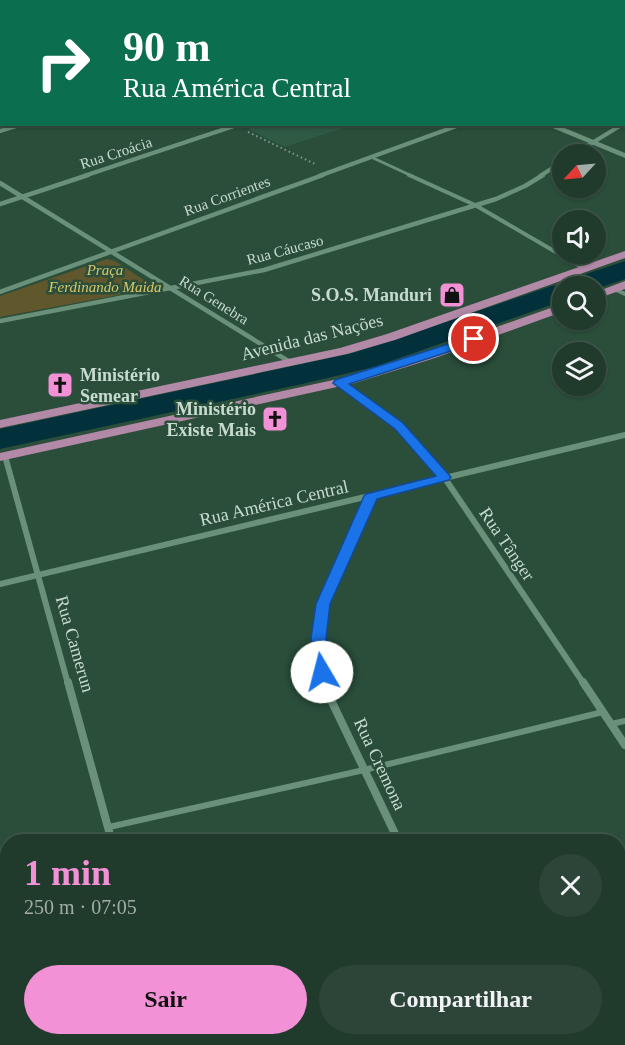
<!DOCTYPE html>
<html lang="pt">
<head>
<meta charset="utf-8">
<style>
  :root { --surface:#203a2c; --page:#2d4538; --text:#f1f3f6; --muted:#a2ada9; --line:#3d5448; --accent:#f391d6 }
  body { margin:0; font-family:"Times New Roman",serif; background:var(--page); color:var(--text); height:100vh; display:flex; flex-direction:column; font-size:22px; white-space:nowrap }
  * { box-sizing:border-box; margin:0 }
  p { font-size:20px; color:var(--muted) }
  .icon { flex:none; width:33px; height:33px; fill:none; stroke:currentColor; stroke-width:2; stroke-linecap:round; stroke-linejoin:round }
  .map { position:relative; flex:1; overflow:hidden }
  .panel { position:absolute; left:0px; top:834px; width:626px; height:212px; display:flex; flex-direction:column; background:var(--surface); border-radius:24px 24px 0 0; box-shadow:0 2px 4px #0004,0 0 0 2px var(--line) }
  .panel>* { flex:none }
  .top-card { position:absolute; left:0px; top:0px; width:626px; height:126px; box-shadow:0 2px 4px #0004,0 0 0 2px var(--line); background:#0b6e4f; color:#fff; overflow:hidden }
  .needle { width:39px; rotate:244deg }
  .fabs { position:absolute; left:552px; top:144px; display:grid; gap:12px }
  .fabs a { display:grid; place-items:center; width:54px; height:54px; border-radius:50%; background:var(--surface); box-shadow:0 2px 4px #0004,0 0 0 2px var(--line); font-size:30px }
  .pin { position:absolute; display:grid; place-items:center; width:51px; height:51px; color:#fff; margin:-26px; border:3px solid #fff; border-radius:50%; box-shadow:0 2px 6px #0007 }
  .me { position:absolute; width:66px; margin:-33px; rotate:352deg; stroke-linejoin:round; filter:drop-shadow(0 0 4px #0008) }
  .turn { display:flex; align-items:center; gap:21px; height:126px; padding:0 24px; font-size:27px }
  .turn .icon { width:78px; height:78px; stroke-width:2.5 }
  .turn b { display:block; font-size:42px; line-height:51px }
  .round { display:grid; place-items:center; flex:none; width:63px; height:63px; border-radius:32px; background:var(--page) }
  .head { display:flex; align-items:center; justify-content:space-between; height:102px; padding:0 24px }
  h1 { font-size:36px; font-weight:700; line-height:45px; color:var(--accent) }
  .action { display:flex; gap:12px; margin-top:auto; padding:12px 24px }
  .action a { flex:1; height:69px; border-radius:36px; background:var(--accent); color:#111; font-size:24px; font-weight:700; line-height:69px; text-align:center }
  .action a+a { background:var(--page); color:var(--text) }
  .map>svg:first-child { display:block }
</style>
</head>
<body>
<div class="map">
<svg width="625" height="1045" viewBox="0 0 625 1045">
  <rect width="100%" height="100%" fill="#2a4e3a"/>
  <polygon fill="#2f5a44" points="261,124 352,124 352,125 285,147 248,129"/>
  <polygon fill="#60582c" points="107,259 115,261 153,286 145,290 0,317 0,296"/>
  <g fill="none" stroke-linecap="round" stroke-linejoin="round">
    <polygon fill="#02313c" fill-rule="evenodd" points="625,261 625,279 596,289 596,286 562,286 562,301 374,367 302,384 0,449 0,429 353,353 552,286 565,284 568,280"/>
    <g stroke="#7d9888" stroke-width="2" stroke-dasharray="1.5 3" stroke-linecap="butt">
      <polyline points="484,0 488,2"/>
      <polyline points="248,132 317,165"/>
    </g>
    <polyline stroke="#6a907a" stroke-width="3" points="371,157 412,176"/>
    <g stroke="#6a907a" stroke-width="4">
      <polyline points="409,175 475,205 585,269"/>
      <polyline points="614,289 625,294"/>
    </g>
    <g stroke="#6a907a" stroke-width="6">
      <polyline points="611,724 625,721"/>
      <polyline points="109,827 364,770 603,712"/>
      <polyline points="0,919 8,917"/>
      <polyline points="618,1032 625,1030"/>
      <polyline points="574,1045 597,1038"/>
    </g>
    <g stroke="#6a907a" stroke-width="4">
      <polyline points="61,2 67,0"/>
      <polyline points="244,2 249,0"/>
      <polyline points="431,2 435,0"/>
      <polyline points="610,2 614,0"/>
      <polyline points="0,131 23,124"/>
      <polyline points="574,154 623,124"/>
      <polyline points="84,176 240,124"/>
      <polyline points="319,176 462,124"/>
      <polyline points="540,176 562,162"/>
    </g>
    <g stroke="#6a907a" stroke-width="4.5">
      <polyline points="0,183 290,362"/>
      <polyline points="0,204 88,175"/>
      <polyline points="0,292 323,175"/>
      <polyline points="0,321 264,270 496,199 525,186 543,175"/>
      <polyline points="339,383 362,399"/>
    </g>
    <g stroke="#6a907a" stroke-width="6">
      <polyline points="360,398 399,426 444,477 584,684"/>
      <polyline points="5,456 68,684"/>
      <polyline points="0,584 625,435"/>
      <path d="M326 684C322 669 317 654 318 638 320 593 352 538 371 496"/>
    </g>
    <g stroke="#6a907a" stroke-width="8">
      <polyline points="68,682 112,842"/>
      <polyline points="326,682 331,700 399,842"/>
      <polyline points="583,682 625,745"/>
      <polyline points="163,1038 165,1045"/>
      <polyline points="491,1038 495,1045"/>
    </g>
    <g fill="#6a907a" fill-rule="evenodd">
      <polygon points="236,0 246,2 237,2"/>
      <polygon points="543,124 555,124 625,153 625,158"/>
    </g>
    <g fill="#b389a8" fill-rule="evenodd">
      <polygon points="625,251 625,258 395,340 347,354 0,428 0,420 340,348 387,334"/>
      <polygon points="625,281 625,289 596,299 596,292"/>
      <polygon points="562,304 562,312 435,358 355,383 0,461 0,453 347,377 425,352"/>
    </g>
  </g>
  <polygon fill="#1a73e8" stroke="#114b97" stroke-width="1.5" points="474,336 479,337 479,342 349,384 403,423 451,477 449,480 377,499 330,604 326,638 330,672 322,677 317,676 311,638 316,604 364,496 366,494 436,476 395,429 333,383 335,380"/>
  <defs>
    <g id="shop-square" transform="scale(1.35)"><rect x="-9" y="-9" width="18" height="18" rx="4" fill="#f391d6" stroke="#2a4e3a"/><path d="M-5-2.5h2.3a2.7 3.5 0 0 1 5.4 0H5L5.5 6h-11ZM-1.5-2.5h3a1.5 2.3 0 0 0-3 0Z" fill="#111"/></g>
    <g id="church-square" transform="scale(1.35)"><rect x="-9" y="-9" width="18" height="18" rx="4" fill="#f391d6" stroke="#2a4e3a"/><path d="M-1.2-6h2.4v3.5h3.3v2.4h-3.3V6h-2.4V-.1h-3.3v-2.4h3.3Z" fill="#111"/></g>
  </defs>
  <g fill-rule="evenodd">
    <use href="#shop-square" x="452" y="295"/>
    <use href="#church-square" x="60" y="385"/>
    <use href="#church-square" x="275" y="419"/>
  </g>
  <g text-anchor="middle" stroke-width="5" stroke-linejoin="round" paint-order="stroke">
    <g font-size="15" fill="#c7dbcf" stroke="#2a4e3a">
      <text transform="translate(116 153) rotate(-18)" y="5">Rua Croácia</text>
      <text transform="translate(227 196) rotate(-20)" y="5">Rua Corrientes</text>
      <text transform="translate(285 250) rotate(-15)" y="5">Rua Cáucaso</text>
      <text transform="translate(214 300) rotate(32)" y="5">Rua Genebra</text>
    </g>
    <g font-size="15" font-style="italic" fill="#d8c66a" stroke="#2a4e3a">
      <text x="105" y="275">Praça<tspan x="105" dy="17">Ferdinando Maida</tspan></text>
    </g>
    <g font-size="18" font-weight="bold" fill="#c7dbcf" stroke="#2a4e3a" text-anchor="end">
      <text x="432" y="301">S.O.S. Manduri</text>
      <text x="80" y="381" text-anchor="start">Ministério<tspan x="80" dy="21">Semear</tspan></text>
      <text x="256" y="415">Ministério<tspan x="256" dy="21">Existe Mais</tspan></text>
    </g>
    <g font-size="18" fill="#c7dbcf" stroke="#2a4e3a">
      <text transform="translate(312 337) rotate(-14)" y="6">Avenida das Nações</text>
      <text transform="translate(274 503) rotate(-13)" y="6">Rua América Central</text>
      <text transform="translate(507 544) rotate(56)" y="6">Rua Tânger</text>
      <text transform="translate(75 644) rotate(74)" y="6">Rua Camerun</text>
      <text transform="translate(380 764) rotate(65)" y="6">Rua Cremona</text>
    </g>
  </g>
</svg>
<div class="fabs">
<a><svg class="needle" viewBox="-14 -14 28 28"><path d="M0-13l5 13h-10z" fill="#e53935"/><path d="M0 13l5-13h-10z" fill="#a2ada9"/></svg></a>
<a><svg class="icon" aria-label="sound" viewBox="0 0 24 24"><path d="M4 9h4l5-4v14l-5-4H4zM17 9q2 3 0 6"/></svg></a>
<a><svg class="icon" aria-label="search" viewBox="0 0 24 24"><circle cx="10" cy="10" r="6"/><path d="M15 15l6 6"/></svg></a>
<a><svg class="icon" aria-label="layers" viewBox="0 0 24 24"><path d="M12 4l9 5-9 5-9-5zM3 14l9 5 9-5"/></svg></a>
</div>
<div class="pin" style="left:474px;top:339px;background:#d93025"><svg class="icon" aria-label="arrive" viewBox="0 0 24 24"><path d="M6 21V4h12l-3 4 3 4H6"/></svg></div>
<svg class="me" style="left:322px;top:672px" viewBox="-20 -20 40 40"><circle r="19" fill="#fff"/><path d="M0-13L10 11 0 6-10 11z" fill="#1a73e8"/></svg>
<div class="top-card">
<div class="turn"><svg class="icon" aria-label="right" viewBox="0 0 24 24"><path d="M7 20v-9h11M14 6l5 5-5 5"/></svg><div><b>90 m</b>Rua América Central</div></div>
</div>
<section class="panel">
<div class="head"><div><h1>1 min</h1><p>250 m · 07:05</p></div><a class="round"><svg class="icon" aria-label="close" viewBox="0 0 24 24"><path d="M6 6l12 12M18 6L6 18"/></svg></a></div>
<div class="action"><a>Sair</a><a>Compartilhar</a></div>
</section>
</div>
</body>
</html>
